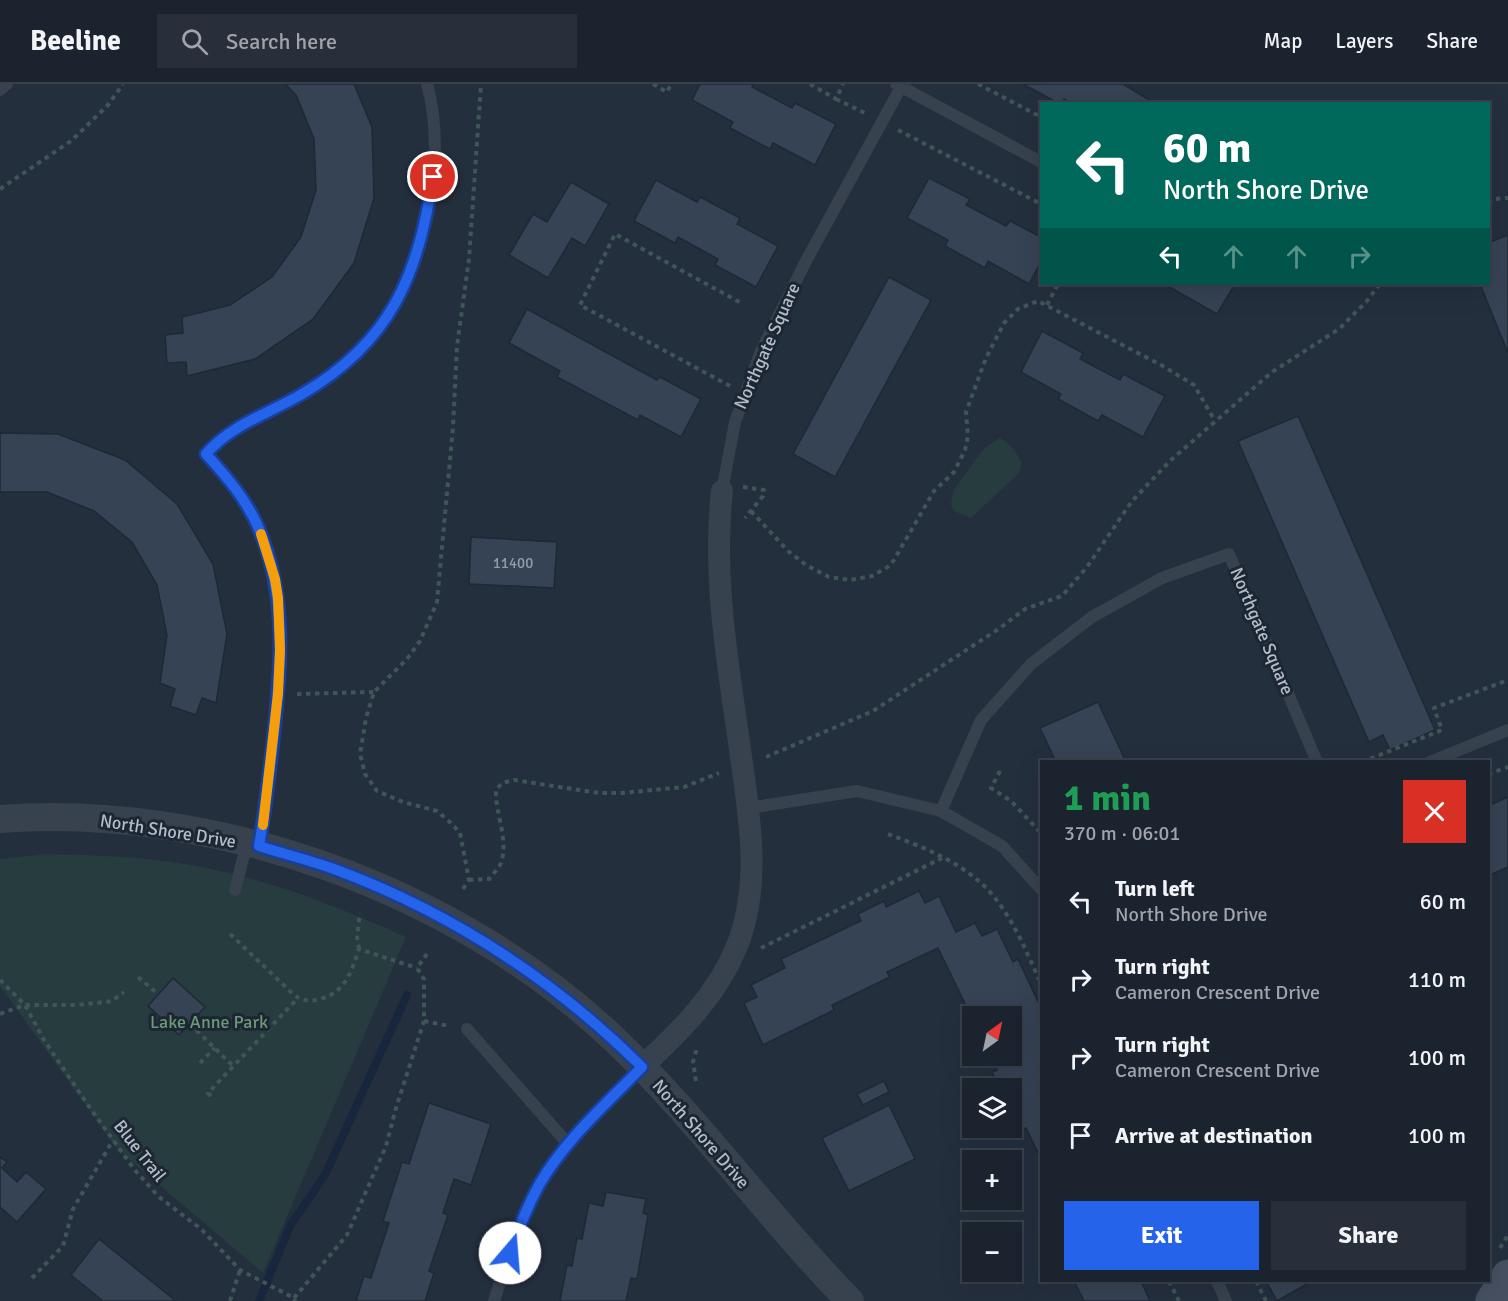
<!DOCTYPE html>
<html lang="en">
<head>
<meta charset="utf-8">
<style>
  :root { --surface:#1b232e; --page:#282f3a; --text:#f1f3f6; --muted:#a0a4aa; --line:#39404a; --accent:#2563eb }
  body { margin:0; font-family:Signika,sans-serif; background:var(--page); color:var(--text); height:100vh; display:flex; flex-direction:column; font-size:22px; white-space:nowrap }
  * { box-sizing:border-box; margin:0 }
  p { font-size:20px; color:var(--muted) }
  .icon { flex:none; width:33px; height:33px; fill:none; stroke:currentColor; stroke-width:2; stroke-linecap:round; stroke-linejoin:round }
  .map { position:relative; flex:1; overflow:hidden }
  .details { position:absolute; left:1040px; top:676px; width:450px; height:522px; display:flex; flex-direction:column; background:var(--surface); border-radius:0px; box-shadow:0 6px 24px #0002,0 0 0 2px var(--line) }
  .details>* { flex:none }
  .top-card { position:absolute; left:1040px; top:18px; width:450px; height:183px; border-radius:0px; box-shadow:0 6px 24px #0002,0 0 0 2px var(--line); background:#00695c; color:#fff; overflow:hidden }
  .needle { width:39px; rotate:33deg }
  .fabs { position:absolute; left:962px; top:922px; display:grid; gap:12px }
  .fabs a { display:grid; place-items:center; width:60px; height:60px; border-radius:0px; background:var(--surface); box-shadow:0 6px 24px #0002,0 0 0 2px var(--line); font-size:30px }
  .pin { position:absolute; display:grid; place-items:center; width:51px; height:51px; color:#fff; margin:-26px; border:3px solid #fff; border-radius:50%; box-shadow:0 2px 6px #0007 }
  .me { position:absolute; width:66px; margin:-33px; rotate:18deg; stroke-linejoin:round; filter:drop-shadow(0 0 4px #0008) }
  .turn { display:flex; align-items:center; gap:21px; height:126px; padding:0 24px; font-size:27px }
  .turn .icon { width:78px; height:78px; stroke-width:2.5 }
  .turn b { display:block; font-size:42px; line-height:51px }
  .lanes { display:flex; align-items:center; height:57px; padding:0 24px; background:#0003; justify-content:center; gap:30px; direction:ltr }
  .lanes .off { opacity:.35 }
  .round { display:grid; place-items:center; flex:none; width:63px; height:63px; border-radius:0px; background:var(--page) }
  .head { display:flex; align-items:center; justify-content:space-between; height:102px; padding:0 24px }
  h1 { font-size:36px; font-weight:800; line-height:45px; color:#1e9e55 }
  .cta { display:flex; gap:12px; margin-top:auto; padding:12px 24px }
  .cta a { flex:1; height:69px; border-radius:0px; background:var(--accent); color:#fff; font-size:24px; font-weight:800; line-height:69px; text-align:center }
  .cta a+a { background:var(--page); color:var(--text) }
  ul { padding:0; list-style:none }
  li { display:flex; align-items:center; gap:18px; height:78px; padding:0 24px }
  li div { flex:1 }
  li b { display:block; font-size:22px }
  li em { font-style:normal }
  header { display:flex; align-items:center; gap:36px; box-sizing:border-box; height:84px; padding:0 30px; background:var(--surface); border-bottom:2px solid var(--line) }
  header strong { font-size:28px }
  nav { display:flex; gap:33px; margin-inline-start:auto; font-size:21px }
  .search { width:420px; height:54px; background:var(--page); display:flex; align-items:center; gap:15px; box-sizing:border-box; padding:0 21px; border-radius:0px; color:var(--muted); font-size:22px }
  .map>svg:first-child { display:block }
</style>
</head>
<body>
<header>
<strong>Beeline</strong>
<div class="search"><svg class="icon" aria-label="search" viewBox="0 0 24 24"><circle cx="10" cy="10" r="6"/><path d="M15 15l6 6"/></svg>Search here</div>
<nav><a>Map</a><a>Layers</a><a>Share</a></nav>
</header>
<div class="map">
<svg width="1508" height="1217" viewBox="0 0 1508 1217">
  <rect width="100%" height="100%" fill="#242f3e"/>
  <g fill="#263c3f">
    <path d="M1000 354C1011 361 1017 368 1022 380L1018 390 971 434 954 427 951 421C953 402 959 399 970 384 980 370 983 363 1000 354Z"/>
    <path d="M47 770C88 771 130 772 171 778 253 789 331 819 406 853L263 1189 118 1066 0 902V775Z"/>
  </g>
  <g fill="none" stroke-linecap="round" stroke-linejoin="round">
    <polyline stroke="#17263c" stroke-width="8" points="259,1217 290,1142 325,1091 407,911"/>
  </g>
  <g fill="#364354" stroke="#1f2835" stroke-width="1.5">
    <polygon points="285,0 354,0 372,43 374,114 354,179 313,235 255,275 187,292 186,278 167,279 165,251 183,249 182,233 230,221 272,193 301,153 316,106 314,55 296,11"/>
    <polygon points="700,0 753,0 752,3 792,24 795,19 836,40 815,81 773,59 770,65 730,44 733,38 692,16"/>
    <polygon points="1023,0 1123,0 1156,20 1073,20 1064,15 1060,20"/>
    <polygon points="929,94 970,115 966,121 1006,142 1010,137 1041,153 1041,178 1029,200 988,177 985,184 945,162 948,156 907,134"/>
    <polygon points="656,96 697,118 700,113 740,134 737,140 778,162 756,203 715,181 718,175 678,153 675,159 634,137"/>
    <polygon points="571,98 609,120 585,162 572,154 548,194 509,171 533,130 547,138"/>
    <polygon points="1508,151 1508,269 1480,200 1488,200 1488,159"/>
    <polygon points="889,193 931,216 835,393 793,370"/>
    <polygon points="1164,200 1235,200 1217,230"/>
    <polygon points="527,225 657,296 660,293 701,315 681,353 640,331 638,336 557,293 560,287 509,259"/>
    <polygon points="1042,247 1083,269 1080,275 1120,296 1123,290 1165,312 1143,353 1102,331 1098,337 1058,315 1061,310 1021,288"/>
    <polygon points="1298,332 1435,646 1390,666 1383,651 1369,658 1238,357"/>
    <polygon points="0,349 58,350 125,376 177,420 213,480 227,550 216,619 202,614 196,631 170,622 175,605 160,599 167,551 157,501 132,458 94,427 47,408 0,408"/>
    <polygon points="471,453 557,458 554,504 469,500"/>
    <polygon points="1098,618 1126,678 1056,678 1040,644"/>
    <polygon points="1508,713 1508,783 1488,792 1488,722"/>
    <polygon points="919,807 925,819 939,812 956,848 975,839 982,852 997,845 1013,878 1018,875 1041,924 1041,1075 1026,1044 1020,1047 1011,1028 1011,1005 1000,1005 992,988 997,986 990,972 1011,972 1011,933 972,934 938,864 887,888 890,893 832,921 834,926 763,961 744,919 757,913 751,901 785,884 781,875 861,837 858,830 884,817 886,823"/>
    <polygon points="173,894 205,923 179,951 148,922"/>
    <polygon points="884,997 889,1008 863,1021 857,1010"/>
    <polygon points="429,1019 491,1040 471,1101 454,1095 443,1129 448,1131 429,1187 434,1189 425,1217 356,1217 364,1192 371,1194 389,1139 383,1137 402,1078 409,1080"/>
    <polygon points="889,1021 915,1075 849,1107 822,1054"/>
    <polygon points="0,1073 7,1078 2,1084 17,1098 26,1088 46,1105 17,1138 0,1123"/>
    <polygon points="606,1108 646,1115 643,1129 648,1131 637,1195 631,1194 626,1217 560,1217 567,1181 572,1182 577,1154 582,1155 589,1119 603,1122"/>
    <polygon points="99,1155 176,1217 103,1217 71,1191"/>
    <polygon points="1074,1197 1141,1197 1150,1217 1084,1217"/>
    <polygon points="1266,1197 1312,1197 1277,1217"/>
  </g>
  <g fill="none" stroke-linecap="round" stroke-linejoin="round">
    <g stroke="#3f5557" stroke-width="4" stroke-dasharray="4.5 4.5" stroke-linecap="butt">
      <polyline points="653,0 667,8 671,0"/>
      <polyline points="810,0 836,15 843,0"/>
      <polyline points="978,0 1041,33"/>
      <polyline points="836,15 867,30"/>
      <polyline points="898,46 1041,120"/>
      <polyline points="0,105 71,57 108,21 123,0"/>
      <polyline points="1488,119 1495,115 1508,114"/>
      <polyline points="1047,221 1058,200"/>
      <polyline points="730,302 580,221 615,150 743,220"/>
      <polyline points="743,403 764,406 763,412 745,434"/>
      <polyline points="751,427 788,467 806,481 829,493 850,496 872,492 891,481 934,407 954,388 965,366 968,352 966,328 986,274 1004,239 1018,225 1038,217 1161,281 1194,301 1215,337"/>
      <polyline points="297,610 374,608"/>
      <polyline points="766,673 873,627 1000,544 1025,525 1062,512 1087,483 1132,417 1171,376 1272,288 1339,245 1366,218 1380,200"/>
      <polyline points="1362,678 1442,646 1434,624 1508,596"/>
      <polyline points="1000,687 991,704 1011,717 1041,749"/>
      <polyline points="1488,690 1508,683"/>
      <path d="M888 750C926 764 969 781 995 814 1015 839 1028 871 1041 900"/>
      <path d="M469 796 489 795C493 790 499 784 501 779 509 756 495 729 496 706L502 699 514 696 599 709H622L684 703 719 689"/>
      <polyline points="463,805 469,796 460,749 451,739 437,727 403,718 377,707 365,690 360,670 366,634 374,608 407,575 420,557 437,518 453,343 457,262 469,175 481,0"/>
      <path d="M230 850 293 910C302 917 309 918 320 915 346 908 351 888 359 865L417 884"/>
      <polyline points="761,864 942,774"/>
      <polyline points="359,865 357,853 360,829"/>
      <polyline points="138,893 158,910"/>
      <polyline points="0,896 25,921 44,956 90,1024 134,1085 159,1113 201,1145 240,1186 294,1214 295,1217"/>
      <polyline points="0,930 25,921 77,921 112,917 124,908"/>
      <polyline points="424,937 449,942"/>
      <polyline points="190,940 233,982"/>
      <polyline points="200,979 215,964"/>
      <polyline points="696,997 693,978 697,964"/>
      <polyline points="211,1012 208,1009 298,914"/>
      <polyline points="1500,1164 1508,1151"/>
      <polyline points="32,1194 63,1162 73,1125 113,1056"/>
      <polyline points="1169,1197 1179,1217"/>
      <polyline points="1256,1197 1266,1217"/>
      <polyline points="294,1214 347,1151 386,1062 396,1024 424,937 424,895 417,884 429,867"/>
      <polyline points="230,1217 240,1186"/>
    </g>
    <g stroke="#38414e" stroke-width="12">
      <polyline points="896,0 1041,78"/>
      <polyline points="0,6 7,0"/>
      <polyline points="722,407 735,338 761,267 806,177 901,3"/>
      <polyline points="1430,678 1508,646"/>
      <polyline points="748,724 857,707 941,727 981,636 1031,580 1092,533 1162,494 1229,470 1317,678"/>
      <polyline points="941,727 1002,762 1041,805"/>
      <path d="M259 762C265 726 269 690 273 653 281 581 287 513 259 445 247 416 226 392 206 370 225 348 243 341 269 328 292 316 314 303 336 288 416 233 452 91 427 0"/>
      <polyline points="235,806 247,759"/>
      <polyline points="467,945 569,1061"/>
      <polyline points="1217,1197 1226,1217"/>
      <path d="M494 1217C506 1181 517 1143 535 1109 560 1061 605 1022 642 983"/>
    </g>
    <path stroke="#38414e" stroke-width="22" d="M642 983C680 947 717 912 737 862 764 794 747 721 738 651 726 569 713 489 722 407"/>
    <path stroke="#38414e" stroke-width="28" d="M0 735C217 719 459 807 616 957 701 1038 768 1134 850 1217"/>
    <polyline stroke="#465061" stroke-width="33" points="1492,1217 1508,1192"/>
  </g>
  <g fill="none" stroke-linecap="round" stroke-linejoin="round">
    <g stroke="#184099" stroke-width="15">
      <path id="route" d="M433 93C418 192 391 258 302 310 268 330 232 340 206 370 226 392 247 416 259 445 288 514 281 585 273 657 269 693 265 727 259 762 284 770 309 776 334 785 450 828 554 896 642 983 606 1020 565 1056 539 1101 527 1123 518 1146 510 1169"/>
    </g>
    <use href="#route" stroke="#2563eb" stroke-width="10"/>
    <polyline stroke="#f59e0b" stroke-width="10" points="261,450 275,495 278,514 280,566 278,610 263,741"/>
  </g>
  <g text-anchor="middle" stroke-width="6" stroke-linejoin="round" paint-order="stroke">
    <g font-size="15" fill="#929caa">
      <text x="513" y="484">11400</text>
    </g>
    <g font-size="18" fill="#b4bcc9" stroke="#1d2633">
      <text transform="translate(767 262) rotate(-66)" y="6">Northgate Square</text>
      <text transform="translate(1262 547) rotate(67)" y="6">Northgate Square</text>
      <text transform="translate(168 747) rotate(9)" y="6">North Shore Drive</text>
      <text transform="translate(701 1050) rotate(49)" y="6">North Shore Drive</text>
      <text transform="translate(140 1067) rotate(52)" y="6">Blue Trail</text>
    </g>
    <g font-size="18" fill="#6b9a76" stroke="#1d2633">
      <text x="209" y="944">Lake Anne Park</text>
    </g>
  </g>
</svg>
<div class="fabs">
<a><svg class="needle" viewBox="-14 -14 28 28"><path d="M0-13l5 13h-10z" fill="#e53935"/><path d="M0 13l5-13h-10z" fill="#a0a4aa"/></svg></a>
<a><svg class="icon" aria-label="layers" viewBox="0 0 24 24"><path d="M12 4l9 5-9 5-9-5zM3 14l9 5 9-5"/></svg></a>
<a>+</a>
<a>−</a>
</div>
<div class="pin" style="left:433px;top:93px;background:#d93025"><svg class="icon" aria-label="arrive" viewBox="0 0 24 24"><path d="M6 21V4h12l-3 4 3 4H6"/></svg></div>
<svg class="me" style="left:510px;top:1169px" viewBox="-20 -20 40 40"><circle r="19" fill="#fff"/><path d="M0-13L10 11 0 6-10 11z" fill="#2563eb"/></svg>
<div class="top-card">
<div class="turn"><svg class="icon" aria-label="left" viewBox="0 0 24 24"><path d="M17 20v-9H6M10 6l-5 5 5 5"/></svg><div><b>60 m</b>North Shore Drive</div></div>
<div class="lanes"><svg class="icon" aria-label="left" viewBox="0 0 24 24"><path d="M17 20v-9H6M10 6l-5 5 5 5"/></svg><svg class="icon off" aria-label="ahead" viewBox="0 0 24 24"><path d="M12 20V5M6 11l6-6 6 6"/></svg><svg class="icon off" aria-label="ahead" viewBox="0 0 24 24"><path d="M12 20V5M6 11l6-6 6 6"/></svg><svg class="icon off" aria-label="right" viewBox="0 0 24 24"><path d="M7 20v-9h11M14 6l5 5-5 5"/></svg></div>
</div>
<section class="details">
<div class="head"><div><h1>1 min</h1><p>370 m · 06:01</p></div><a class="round" style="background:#d93025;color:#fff"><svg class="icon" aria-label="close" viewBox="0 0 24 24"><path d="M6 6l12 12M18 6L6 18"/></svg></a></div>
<ul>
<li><svg class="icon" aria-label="left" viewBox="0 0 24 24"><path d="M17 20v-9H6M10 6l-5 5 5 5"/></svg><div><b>Turn left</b><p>North Shore Drive</p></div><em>60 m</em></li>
<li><svg class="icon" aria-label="right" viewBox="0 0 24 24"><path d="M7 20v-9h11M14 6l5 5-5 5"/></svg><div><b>Turn right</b><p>Cameron Crescent Drive</p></div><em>110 m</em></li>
<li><svg class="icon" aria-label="right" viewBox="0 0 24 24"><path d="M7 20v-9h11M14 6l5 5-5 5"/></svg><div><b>Turn right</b><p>Cameron Crescent Drive</p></div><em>100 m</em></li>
<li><svg class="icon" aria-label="arrive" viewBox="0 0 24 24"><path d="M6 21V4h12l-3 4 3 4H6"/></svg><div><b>Arrive at destination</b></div><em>100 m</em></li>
</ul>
<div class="cta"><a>Exit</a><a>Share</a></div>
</section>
</div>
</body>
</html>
